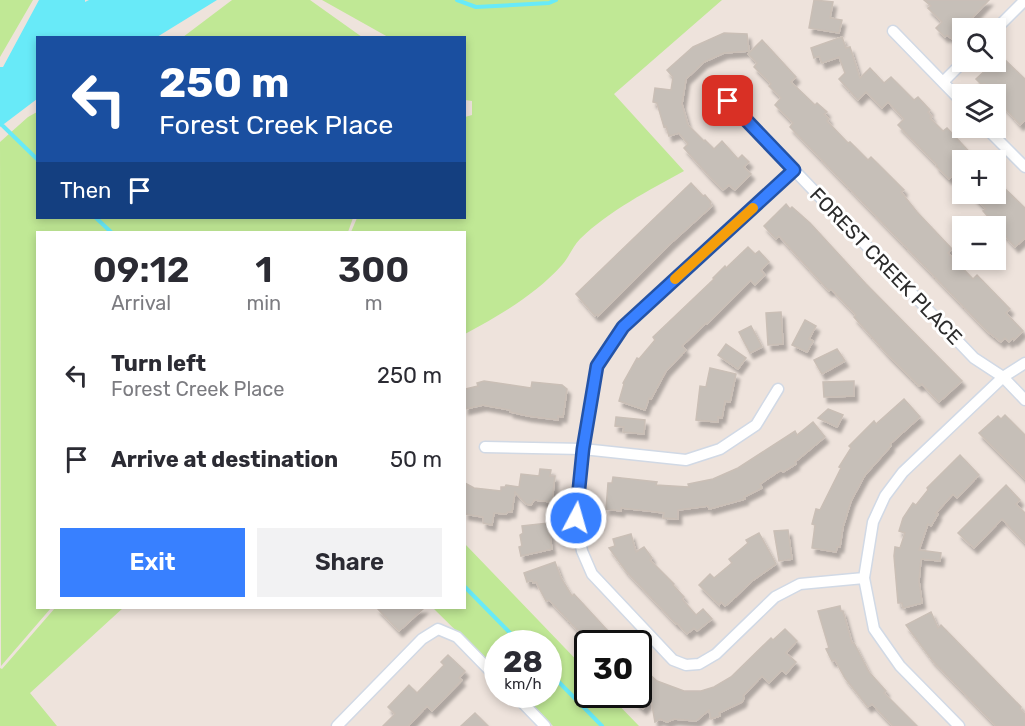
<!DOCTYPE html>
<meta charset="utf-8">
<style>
:root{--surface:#fff;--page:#f2f2f3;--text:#2b2b33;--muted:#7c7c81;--accent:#3880ff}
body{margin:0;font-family:Rubik,sans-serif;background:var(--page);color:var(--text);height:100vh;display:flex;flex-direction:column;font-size:22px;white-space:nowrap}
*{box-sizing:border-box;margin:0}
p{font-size:20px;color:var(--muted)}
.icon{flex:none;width:33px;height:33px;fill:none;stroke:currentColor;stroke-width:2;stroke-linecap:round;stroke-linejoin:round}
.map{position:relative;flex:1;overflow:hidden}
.drawer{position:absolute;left:36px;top:231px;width:430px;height:378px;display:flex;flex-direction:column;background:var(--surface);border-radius:0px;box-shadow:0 3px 9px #0003}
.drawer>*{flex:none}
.banner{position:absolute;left:36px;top:36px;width:430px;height:183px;border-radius:0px;box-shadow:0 3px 9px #0003;background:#1a4fa0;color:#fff;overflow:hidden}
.tools{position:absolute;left:952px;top:18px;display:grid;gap:12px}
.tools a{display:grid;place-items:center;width:54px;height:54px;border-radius:0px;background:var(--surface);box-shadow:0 3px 9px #0003;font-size:30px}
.speed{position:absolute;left:484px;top:630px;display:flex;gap:12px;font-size:30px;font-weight:700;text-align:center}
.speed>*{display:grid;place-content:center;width:78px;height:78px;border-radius:50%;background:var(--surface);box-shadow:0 3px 9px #0003;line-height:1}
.speed small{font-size:15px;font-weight:400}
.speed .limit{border:3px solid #111;border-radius:9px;background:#fff;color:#111}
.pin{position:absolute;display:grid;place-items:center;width:51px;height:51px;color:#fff;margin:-26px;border-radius:12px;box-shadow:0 3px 9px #0006}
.me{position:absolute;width:66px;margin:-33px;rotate:6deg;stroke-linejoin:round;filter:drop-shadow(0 0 4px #0008)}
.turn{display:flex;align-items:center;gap:21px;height:126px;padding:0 24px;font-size:27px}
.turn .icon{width:78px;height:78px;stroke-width:2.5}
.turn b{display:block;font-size:42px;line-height:51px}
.then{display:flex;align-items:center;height:57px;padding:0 24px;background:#0003;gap:12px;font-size:22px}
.eta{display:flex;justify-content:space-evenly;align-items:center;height:102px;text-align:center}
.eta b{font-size:36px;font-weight:600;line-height:42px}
.cta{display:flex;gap:12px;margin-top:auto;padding:12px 24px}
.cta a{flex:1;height:69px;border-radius:0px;background:var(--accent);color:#fff;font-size:24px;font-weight:600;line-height:69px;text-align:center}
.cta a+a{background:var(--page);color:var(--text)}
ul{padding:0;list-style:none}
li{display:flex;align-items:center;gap:18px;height:84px;padding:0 24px}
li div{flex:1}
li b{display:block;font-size:22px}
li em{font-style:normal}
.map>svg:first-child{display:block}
.green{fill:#c0e895}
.water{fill:#68eaf8}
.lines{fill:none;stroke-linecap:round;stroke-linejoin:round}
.stream{stroke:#68eaf8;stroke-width:4}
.building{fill:#c6bfb8;stroke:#cabfb6;stroke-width:1.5;filter:url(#shadow)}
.minor-casing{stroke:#d1d9e5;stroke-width:13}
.minor{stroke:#fff;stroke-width:10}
.route-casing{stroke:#2453a6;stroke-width:15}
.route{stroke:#3880ff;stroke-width:10}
.slow{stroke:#f59e0b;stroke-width:10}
.labels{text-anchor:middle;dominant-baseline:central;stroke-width:6;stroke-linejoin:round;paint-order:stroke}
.street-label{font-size:20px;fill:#2b2b2b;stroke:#fff}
</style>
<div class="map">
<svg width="1025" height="726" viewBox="0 0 1025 726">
<defs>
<filter id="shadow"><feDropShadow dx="3.5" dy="5.5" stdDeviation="1.5" flood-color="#0004"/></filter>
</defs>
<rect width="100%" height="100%" fill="#eee3dc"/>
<path class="green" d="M0 0H33L0 57Z
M232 0H310L362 37H183Z
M322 0H722L614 94 684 171C648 191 610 210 580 239 573 246 569 257 562 265 535 295 500 315 465 334V232H351L357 218H465V117L472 115V101L465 100V38L388 37Z
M37 112 38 218H353L348 232H38V608H51L1 666 0 142 28 117Z
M465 544 588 672V694L609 695 639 726H553L521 695 549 694V644H498V672L433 608H465Z
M55 608H123L30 693 57 726H0V668L2 669Z"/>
<path class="water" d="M39 0H85V2L89 0H217L157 37 38 38 37 99 0 127V67H3Z"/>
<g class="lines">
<path class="stream" d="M457 0 476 7 549 3 556 0
M3 126 38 160
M96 218 111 232
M465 587 521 644
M549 672 602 726"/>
</g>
<path class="building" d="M814 0 833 2 830 18 842 20 839 33 809 28Z
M924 0H989L952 39 947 35 945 37 936 28 942 22 928 8 931 6Z
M724 33 747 34 749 51 724 53 704 62 686 79 682 104 688 125 704 141 705 140 714 149 722 141 738 159 742 155 749 162 744 167 751 174 735 190 729 185 723 190 710 177 684 148 688 144 679 133 669 136 666 126 664 127 657 103 653 102 655 88 671 90 673 77 667 70 693 47Z
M842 37 846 48 850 47 860 78 870 68 884 83 891 77 914 100 918 97 930 110 928 112 932 117 930 118 943 131 947 128 977 160H963V166L949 179 936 166 937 165 898 125 904 119 888 102 882 108 866 92 858 100 839 79 845 73 839 57 822 63 819 56 814 58 811 48Z
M762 40 796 77 791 82 815 105 817 103 827 112 824 114 829 119 827 121 848 143 850 142 868 160 871 157 904 190 901 192 917 212 952 249 948 253 973 279 977 275 1010 309 1006 313 1023 331 1014 340 1013 338 1009 342 1005 338 1001 342 987 331 790 127 793 123 775 105 781 98 769 86 771 84 754 67 757 63 748 54Z
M1001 56 1025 79V120L1020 125 998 100 999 99 996 94 984 83 982 85 976 79Z
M996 180 1025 208V238L1015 247 983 211 986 209 971 194H996Z
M691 183 703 196 705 195 711 202 710 204 712 206 671 243 598 316 597 314 595 316 576 294Z
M786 204 790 209 792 207 810 223 866 284 962 381 939 402 922 384 919 386 888 355 854 317 856 315 831 289 829 291 779 236 776 239 764 226Z
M748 247 755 254 759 251 769 262 761 270 765 275 755 285 751 280 707 324 706 323 682 346 686 350 666 371 651 399 649 398 645 410 619 401 624 384 623 383 637 358 639 359 655 340 653 337 714 279 713 278 725 266 726 268Z
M781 312 783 344 768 345 766 313Z
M805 320 816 326 809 339 813 341 807 352 792 345Z
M751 326 762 347 750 353 739 332Z
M726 344 746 358 738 369 718 355Z
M837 349 845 361 822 374 814 360Z
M710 368 736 374 730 402 725 401 722 418 718 417V422L696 420 700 386 706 387Z
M484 381 531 388 532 382 562 385 567 389 563 417 558 416V420L528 416 510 412V410L483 405 465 409V389L478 386 477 383Z
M854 381V396L824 397 823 382Z
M904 399 920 417 890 444 891 446 865 475 851 501 843 527 840 547H837L836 552 812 548 815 525 812 524 816 509 820 510 841 468 839 467 851 448 849 446 874 421 876 424Z
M828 409 843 415 837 427 818 418Z
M1005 415 1025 435V479L979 433 998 416 1001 419Z
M616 417 645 420 644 434 623 432 624 427 615 426Z
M813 422 825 437 795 462 796 464 783 472 781 470 760 484 762 488 744 497 745 499 709 509 708 506 678 510V519L663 518 664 513 649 511 621 508V511L606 509 608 483H612L613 477 657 482 656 485 689 487 688 484 713 479 738 468 795 431 797 435Z
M960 455 979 475 957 498 953 494 936 513 938 514 931 526 928 524 919 550 941 553 940 561 921 559 919 581 922 603 903 608 902 603H898L894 556 895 547 900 548 905 533 899 531 903 518 913 503 916 505 928 490 927 488Z
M540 469 551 470 550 476H555L552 502 534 500 531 505 526 504 515 492 512 512H508L506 514 494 513 492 525 483 523V517L465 514V483L474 488 501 491V487H505L506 485 519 487 521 474 539 476Z
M1006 485 1020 500 1016 504 1025 513V543L1002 519 974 548 958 533Z
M548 523 552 549 521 556 519 547 522 546 520 535 523 533 522 526Z
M788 530 792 559 779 561 774 531Z
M759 533 776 564 752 581 729 603 725 606 721 602 719 605 699 585 710 574 714 578 732 563 729 559 748 543 746 540Z
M631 534 636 552 644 547 652 558 650 560 674 584 673 585 684 597 682 599 696 615 703 609 712 619 697 631 694 628 687 634 677 623 676 624 626 571 609 548 615 546 613 539Z
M555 562 561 578 572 596 574 594 620 644H578L585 638 549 600 546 601 536 582 533 583 532 580 527 582 524 573Z
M840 606 841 611H843L852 643H854L869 672 886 691 884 693 917 726H893L872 704 868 707 845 678 835 660 832 661 826 649 829 648 818 611Z
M377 608H424L399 631Z
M931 612 938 628 941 625 1021 707 1020 709 1025 714V726H996L932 660 906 625Z
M785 629 797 641 786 653 796 662 786 674 782 670 769 683 762 676 743 696 744 698 742 702 719 713 720 716 711 719 709 710 696 721 674 719 667 722 660 719 655 722 651 700 643 709 636 702 638 700 635 698 639 694V665L657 681 684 691H701L714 687 731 677 771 638 773 640Z
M448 655 465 671 459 678 462 680 432 711 427 706 408 726H383L395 714 388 707 409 685 417 693 444 665 441 662Z
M475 713 488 726H461Z"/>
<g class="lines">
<defs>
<path id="minor" d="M996 29 1025 0
M893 31 963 103
M943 82 963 62
M728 101 974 358 1003 377 1025 400
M986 128 1025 167
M794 170 623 327 597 366 583 449 576 518 582 551 592 574 673 660 686 665 699 664 716 654 775 597 800 584 864 578
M485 447 583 449 686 460 720 449 756 425 778 389
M514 694 545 726
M337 726 422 639 438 629 457 637 498 679
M959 726 900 666 874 629 864 578 873 522 885 496 903 472 1003 377 1025 363"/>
</defs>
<use href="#minor" class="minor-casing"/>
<use href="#minor" class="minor"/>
</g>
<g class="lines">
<defs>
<path id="route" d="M576 518 583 449 597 366 623 327 794 170 728 101"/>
</defs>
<use href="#route" class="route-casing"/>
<use href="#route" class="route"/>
<path class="slow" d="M675 279 753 208"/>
</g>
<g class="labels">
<g class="street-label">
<text transform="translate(886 266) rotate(46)">FOREST CREEK PLACE</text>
</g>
</g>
</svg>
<div class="tools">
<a><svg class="icon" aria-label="search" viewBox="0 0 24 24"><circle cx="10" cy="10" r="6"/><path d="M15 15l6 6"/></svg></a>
<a><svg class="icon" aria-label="layers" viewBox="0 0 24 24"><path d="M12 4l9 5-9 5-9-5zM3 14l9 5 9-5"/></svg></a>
<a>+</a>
<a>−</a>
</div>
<div class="speed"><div>28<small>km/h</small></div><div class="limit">30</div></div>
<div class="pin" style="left:728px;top:101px;background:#d93025"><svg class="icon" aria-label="arrive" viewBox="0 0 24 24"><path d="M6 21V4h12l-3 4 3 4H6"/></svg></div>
<svg class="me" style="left:576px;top:518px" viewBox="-20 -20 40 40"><circle r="17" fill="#3880ff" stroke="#fff" stroke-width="3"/><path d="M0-11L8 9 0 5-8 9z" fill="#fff"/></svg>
<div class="banner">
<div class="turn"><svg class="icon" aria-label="left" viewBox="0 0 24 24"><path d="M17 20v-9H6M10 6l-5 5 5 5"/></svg><div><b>250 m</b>Forest Creek Place</div></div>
<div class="then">Then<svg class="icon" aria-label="arrive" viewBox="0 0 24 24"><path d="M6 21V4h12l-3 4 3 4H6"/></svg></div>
</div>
<section class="drawer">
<div class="eta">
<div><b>09:12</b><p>Arrival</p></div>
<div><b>1</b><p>min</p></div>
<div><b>300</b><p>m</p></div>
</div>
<ul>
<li><svg class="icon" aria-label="left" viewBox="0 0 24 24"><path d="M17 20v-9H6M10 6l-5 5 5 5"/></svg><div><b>Turn left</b><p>Forest Creek Place</p></div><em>250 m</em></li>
<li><svg class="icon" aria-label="arrive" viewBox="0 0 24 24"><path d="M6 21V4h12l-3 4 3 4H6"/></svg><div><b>Arrive at destination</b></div><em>50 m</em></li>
</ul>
<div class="cta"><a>Exit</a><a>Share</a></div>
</section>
</div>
